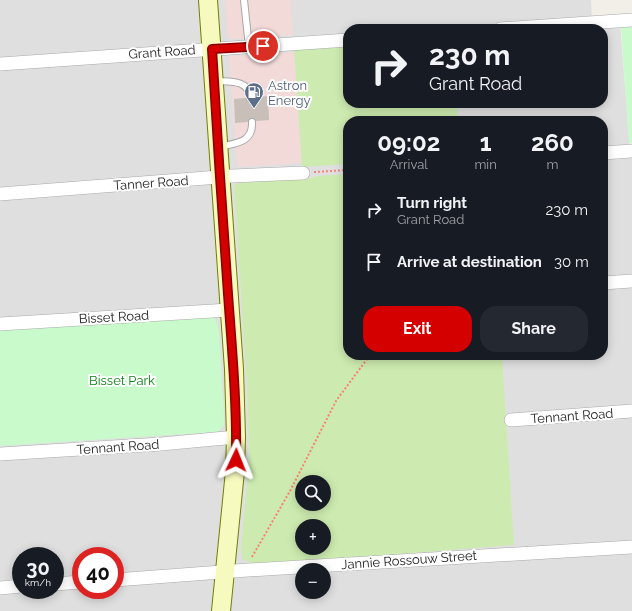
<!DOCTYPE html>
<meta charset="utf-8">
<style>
:root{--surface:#171b24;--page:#242831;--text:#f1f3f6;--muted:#9ea1a6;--accent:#d40000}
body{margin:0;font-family:Raleway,sans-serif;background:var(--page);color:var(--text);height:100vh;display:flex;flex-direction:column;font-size:15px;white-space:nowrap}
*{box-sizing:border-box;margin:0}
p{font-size:13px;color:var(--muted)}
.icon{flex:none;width:22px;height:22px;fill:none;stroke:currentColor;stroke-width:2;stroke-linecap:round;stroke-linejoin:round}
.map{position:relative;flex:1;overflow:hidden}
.panel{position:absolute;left:343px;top:116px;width:265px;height:244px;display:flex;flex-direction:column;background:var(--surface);border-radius:16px;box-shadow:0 2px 10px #0003}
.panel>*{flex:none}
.hud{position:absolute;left:343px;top:24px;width:265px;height:84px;border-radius:16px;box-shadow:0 2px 10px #0003;background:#171b24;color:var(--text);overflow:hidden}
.tools{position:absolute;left:295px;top:475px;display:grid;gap:8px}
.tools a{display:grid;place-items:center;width:36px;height:36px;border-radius:50%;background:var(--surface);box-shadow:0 2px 10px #0003;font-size:20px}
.speed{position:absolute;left:12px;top:547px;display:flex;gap:8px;font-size:20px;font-weight:700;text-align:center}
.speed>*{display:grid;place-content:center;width:52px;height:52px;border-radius:50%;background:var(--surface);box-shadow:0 2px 10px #0003;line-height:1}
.speed small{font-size:10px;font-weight:400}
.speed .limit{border:6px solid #d22;background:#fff;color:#111}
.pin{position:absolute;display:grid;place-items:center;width:34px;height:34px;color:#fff;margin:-17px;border:2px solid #fff;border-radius:50%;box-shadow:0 1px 4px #0007}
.me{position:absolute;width:44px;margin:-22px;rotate:2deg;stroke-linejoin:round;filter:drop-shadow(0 0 3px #0008)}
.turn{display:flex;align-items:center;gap:14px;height:84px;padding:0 20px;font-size:18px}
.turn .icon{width:52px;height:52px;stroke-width:2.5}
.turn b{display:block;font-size:28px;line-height:34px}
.eta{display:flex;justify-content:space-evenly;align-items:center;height:68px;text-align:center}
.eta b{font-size:24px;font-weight:700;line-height:28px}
.button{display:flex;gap:8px;margin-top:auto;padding:8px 20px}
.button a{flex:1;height:46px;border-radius:16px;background:var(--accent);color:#fff;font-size:16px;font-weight:700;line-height:46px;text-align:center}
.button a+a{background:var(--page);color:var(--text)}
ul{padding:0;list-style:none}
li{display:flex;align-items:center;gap:12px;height:52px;padding:0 20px}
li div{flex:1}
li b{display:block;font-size:15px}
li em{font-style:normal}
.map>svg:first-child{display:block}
.residential{fill:#e0dfdf;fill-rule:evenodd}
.commercial{fill:#f2dad9}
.grass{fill:#cdebb0;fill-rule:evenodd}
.park{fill:#c8facc}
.building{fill:#c7bfb8}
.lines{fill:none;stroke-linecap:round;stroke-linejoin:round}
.lane-casing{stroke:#a9a9a9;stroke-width:8}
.street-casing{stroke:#a9a9a9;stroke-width:14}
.secondary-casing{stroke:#707d05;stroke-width:20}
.path{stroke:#fa8072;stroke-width:2;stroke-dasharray:2 2;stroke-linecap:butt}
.lane{stroke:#fff;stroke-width:6}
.street{stroke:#fff;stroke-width:13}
.secondary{stroke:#f7fabf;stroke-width:18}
.route-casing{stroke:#8a0000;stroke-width:10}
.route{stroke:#d40000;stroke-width:7}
.labels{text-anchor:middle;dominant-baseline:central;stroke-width:4;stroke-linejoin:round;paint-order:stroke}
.street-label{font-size:13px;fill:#222;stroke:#fff}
.service-label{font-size:13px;fill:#4e5e75;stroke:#fff;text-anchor:start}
.park-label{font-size:13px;fill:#0c8416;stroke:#fff}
</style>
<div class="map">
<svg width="632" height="611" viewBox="0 0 632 611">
<rect width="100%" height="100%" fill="#f2efe9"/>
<path class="residential" d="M0 0H591L592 24 620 22 630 152H632V611H0ZM348 29H603V103H348ZM348 121H603V355H348ZM302 482H324V504H302ZM302 526H324V548H302ZM21 556H55V590H21ZM81 556H115V590H81ZM302 570H324V592H302Z"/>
<path class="commercial" d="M225 0H291L293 35 231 39 227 34Z
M294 52 302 163 237 167 229 56Z"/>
<path class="grass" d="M348 45V103H457L458 121H348V164L302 167 294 49Z
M348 174V355H502L514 545 325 560 254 564 242 559 241 547 249 462 248 401 234 185 240 183 307 179 317 176ZM302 482H324V504H302ZM302 526H324V548H302Z"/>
<path class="park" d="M632 25V143H629L621 26Z
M209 316 215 318 219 330 224 415V425L218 432 0 446V330Z"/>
<path class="building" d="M268 96 269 120 235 123 234 99Z"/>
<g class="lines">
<defs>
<path id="lane" d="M244 0 249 47
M215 81C230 82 249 79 250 98
M219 147C236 143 253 143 252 122"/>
<path id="street" d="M500 29 632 20
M0 64 348 40
M603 153 632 151
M0 194 232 176 303 173
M603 283 632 281
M0 324 229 310
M511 420 632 411
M0 454 161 444 236 437
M115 580 248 570 632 547
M55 584 81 582
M0 588 21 586"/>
<path id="secondary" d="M208 0 234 369 236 437 235 471 221 611"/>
</defs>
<use href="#lane" class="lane-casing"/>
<use href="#street" class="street-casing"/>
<use href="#secondary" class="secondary-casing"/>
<path class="path" d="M314 172 348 170
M252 557 290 491 336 401 370 355"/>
<use href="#lane" class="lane"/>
<use href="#street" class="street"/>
<use href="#secondary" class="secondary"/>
</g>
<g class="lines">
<defs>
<path id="route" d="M236 460C237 404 232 349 228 294 222 212 217 131 212 49L263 46"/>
</defs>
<use href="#route" class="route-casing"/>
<use href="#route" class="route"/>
</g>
<defs>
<symbol id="fuel-pin" viewBox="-11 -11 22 30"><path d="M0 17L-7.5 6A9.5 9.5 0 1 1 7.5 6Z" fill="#5c6f8a" stroke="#fff"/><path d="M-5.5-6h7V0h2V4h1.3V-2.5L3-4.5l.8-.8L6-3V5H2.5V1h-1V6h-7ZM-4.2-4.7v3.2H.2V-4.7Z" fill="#fff"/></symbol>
</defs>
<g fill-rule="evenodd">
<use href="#fuel-pin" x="243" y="81" width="22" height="30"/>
</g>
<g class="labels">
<g class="street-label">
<text transform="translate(162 52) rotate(-4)">Grant Road</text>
<text transform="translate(151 183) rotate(-4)">Tanner Road</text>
<text transform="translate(114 317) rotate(-3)">Bisset Road</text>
<text transform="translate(572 416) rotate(-4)">Tennant Road</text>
<text transform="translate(118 447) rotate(-4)">Tennant Road</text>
<text transform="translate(409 560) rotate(-4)">Jannie Rossouw Street</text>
</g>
<g class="service-label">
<text x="268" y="85">Astron<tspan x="268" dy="15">Energy</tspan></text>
</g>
<g class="park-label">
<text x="122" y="380">Bisset Park</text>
</g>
</g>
</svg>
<div class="tools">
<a><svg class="icon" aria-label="search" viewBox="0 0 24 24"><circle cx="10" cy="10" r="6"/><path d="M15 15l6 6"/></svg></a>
<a>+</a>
<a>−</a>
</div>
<div class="speed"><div>30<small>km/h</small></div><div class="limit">40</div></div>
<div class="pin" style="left:263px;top:46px;background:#d93025"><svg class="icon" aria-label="arrive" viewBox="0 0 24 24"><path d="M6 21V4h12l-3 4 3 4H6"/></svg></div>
<svg class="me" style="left:236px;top:460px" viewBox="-20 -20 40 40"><path d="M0-17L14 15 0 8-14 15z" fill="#d40000" stroke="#fff" stroke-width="4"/></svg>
<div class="hud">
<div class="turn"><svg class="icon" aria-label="right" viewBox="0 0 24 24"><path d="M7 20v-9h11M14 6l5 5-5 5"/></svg><div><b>230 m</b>Grant Road</div></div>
</div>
<section class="panel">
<div class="eta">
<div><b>09:02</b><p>Arrival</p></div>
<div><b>1</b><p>min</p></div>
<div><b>260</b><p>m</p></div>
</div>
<ul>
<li><svg class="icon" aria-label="right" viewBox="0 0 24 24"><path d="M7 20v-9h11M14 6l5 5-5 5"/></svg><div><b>Turn right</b><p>Grant Road</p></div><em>230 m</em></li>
<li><svg class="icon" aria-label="arrive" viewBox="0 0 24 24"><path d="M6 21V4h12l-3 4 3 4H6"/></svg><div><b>Arrive at destination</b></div><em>30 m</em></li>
</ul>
<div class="button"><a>Exit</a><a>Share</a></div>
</section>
</div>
